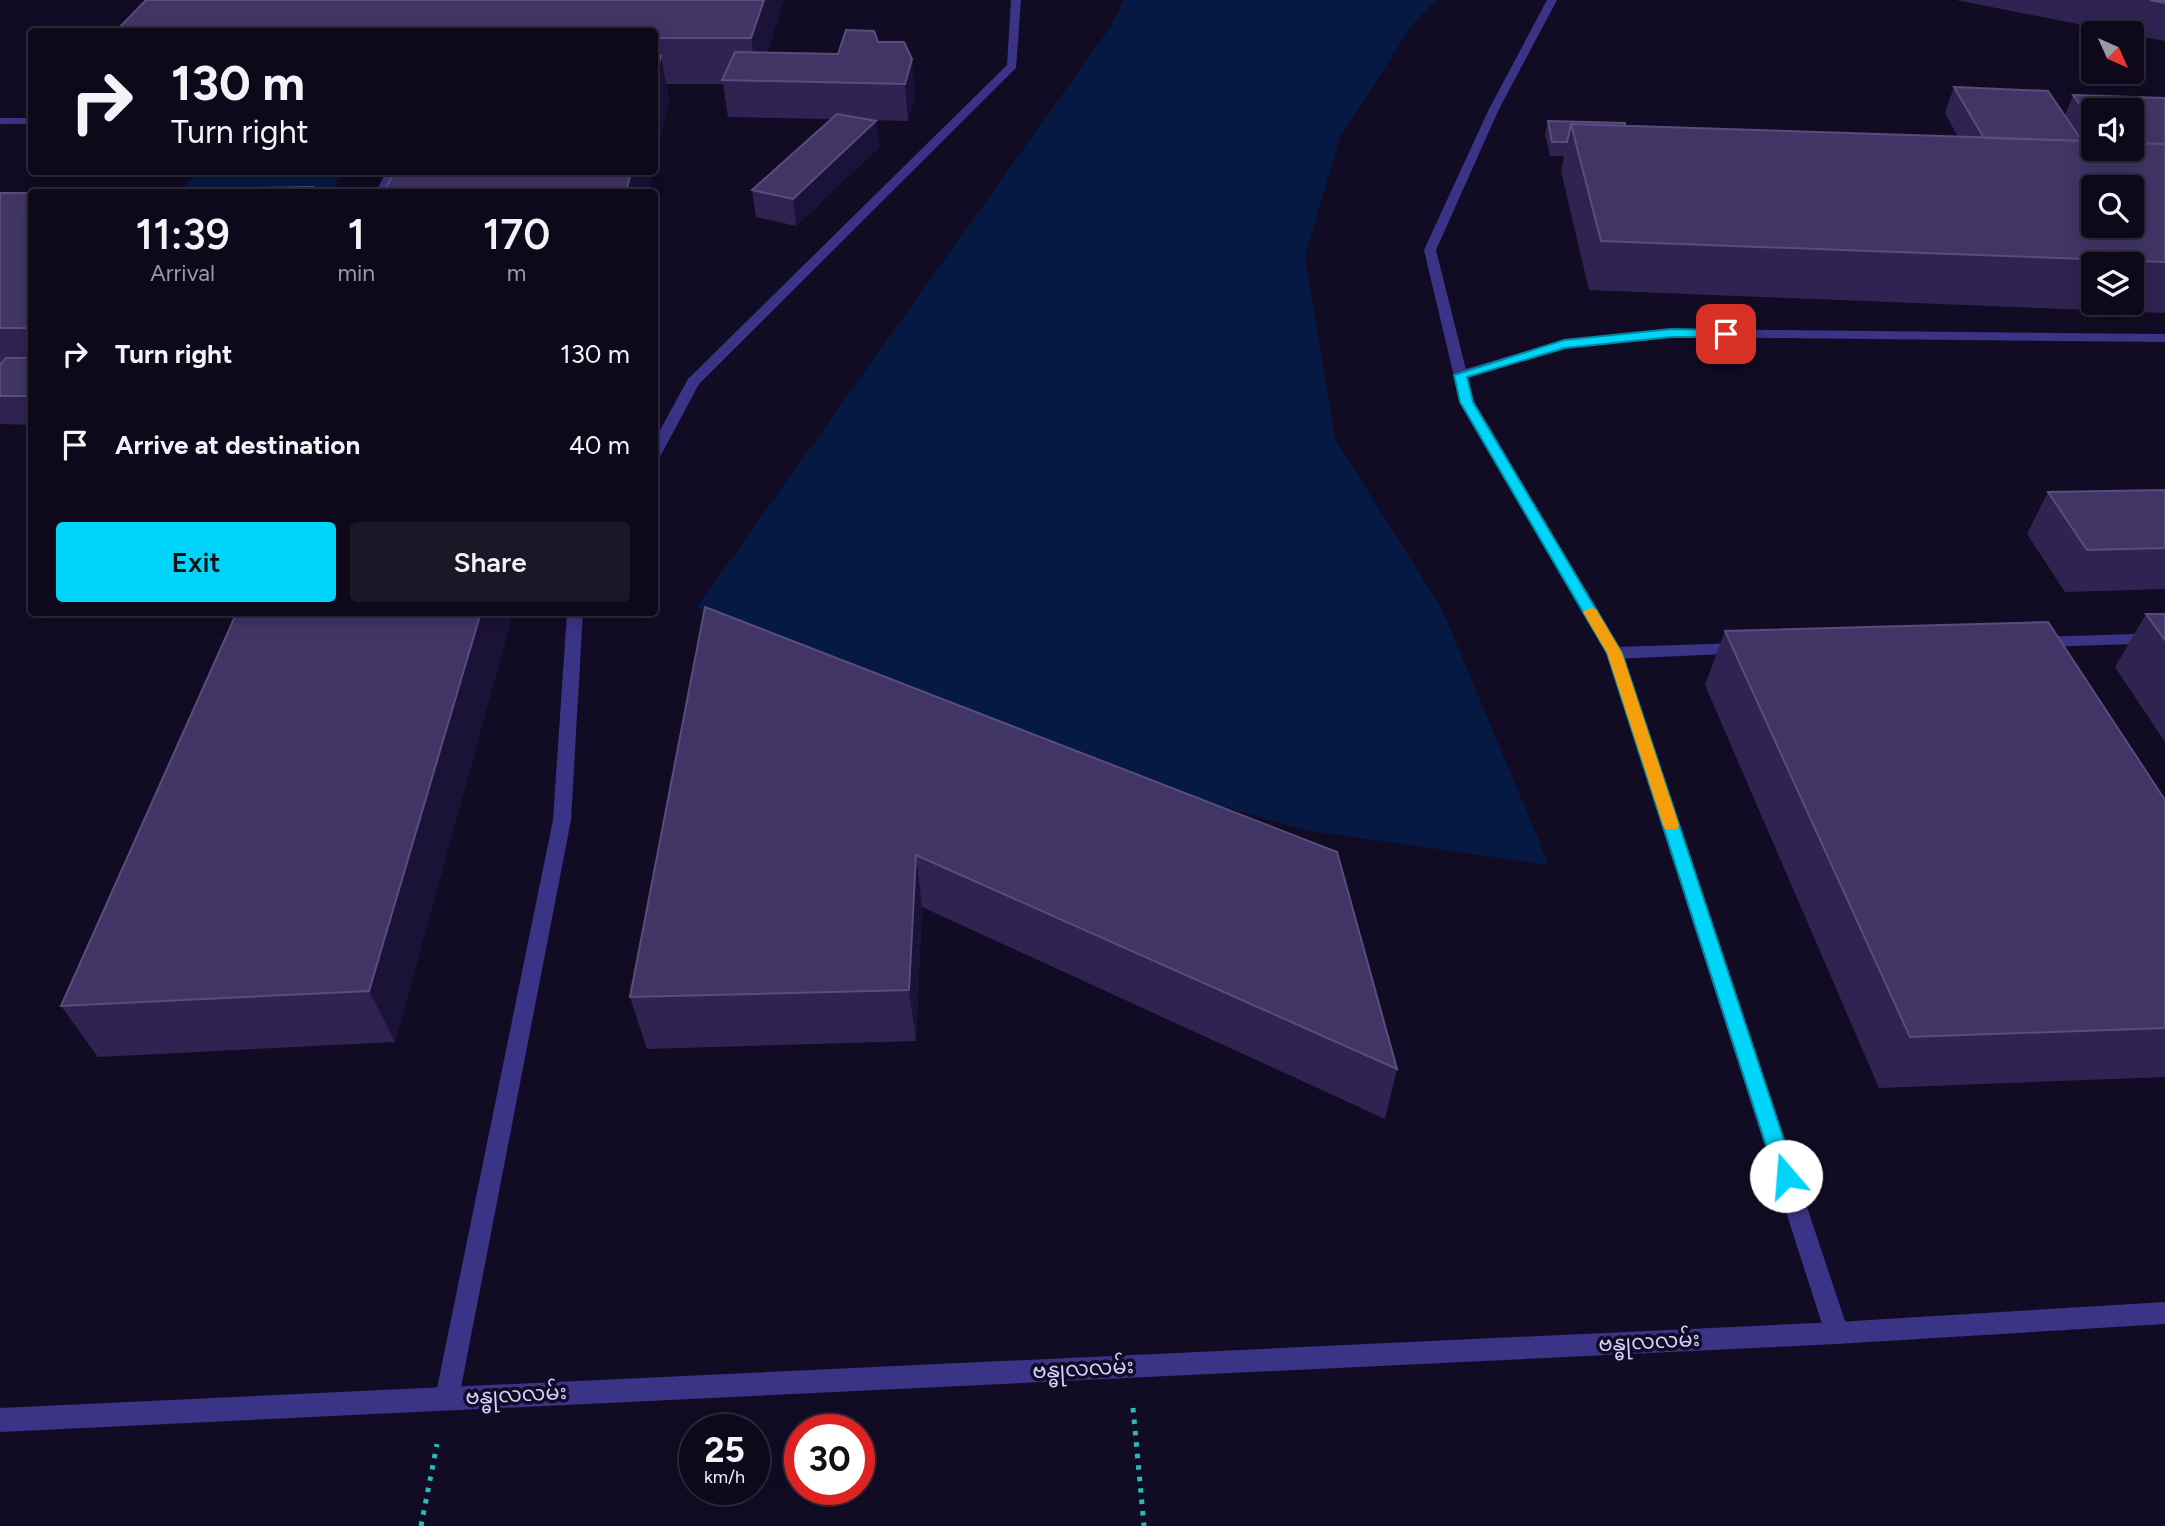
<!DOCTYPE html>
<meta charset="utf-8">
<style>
:root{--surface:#0d091a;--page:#1b1727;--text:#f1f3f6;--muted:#9a9aa2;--line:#2d2a39;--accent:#00d5f9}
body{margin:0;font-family:Figtree,"Noto Sans Myanmar",sans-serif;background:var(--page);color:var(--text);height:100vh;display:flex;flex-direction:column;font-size:26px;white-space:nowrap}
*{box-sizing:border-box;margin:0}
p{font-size:23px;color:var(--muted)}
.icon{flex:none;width:38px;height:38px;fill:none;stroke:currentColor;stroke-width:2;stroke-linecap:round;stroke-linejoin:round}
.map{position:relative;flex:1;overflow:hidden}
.sheet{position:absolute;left:28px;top:189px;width:630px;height:427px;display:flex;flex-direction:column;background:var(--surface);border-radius:7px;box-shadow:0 4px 18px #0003,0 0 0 2px var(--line)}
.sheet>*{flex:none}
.banner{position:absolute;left:28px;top:28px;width:630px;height:147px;border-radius:7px;box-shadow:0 4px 18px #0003,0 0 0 2px var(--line);background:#0d091a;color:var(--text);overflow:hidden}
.needle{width:46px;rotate:135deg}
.controls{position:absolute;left:2081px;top:21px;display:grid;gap:14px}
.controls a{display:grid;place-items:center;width:63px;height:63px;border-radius:7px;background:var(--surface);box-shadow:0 4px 18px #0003,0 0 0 2px var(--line);font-size:35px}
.speed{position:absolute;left:679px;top:1414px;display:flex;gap:14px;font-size:35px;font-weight:700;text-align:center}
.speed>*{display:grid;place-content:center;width:91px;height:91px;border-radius:50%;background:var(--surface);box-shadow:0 4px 18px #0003,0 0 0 2px var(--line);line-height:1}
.speed small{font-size:18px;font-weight:400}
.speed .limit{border:10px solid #d22;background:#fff;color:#111}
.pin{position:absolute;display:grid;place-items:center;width:60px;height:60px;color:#fff;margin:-30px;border-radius:14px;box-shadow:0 4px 10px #0006}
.me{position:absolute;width:77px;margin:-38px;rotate:342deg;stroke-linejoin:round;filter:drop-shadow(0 0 5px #0008)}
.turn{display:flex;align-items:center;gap:24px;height:147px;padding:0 28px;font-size:32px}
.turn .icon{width:91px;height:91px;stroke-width:2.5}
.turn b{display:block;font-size:49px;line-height:60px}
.eta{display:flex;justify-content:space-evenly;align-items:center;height:119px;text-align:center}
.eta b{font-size:42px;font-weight:600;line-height:49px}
.button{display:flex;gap:14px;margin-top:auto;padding:14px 28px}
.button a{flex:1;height:80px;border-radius:7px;background:var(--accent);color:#111;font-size:28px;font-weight:600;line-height:80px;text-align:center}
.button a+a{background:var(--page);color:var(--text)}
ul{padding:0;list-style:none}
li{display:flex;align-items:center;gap:21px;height:91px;padding:0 28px}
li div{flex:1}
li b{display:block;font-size:26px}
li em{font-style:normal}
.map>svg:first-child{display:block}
.water{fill:#061942}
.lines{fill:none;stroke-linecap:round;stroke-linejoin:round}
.path{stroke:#25bcb9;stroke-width:5;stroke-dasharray:4.5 7;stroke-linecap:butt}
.service{fill:#3a3386;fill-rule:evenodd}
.minor{fill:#3a3386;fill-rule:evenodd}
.tertiary{fill:#3a3386;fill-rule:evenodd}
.wall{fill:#2f2352;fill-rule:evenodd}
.shaded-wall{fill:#1b1237}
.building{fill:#403565;stroke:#584d7d;stroke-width:2;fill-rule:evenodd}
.route{fill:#00d5f9;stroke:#008aa2;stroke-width:2}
.slow{fill:#f59e0b}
.labels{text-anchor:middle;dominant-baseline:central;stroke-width:7;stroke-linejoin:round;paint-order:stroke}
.near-street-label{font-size:21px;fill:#d5ceff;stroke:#110c23}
</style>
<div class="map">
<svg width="2165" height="1526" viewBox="0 0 2165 1526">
<rect width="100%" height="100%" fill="#110c23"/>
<path class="water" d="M1124 0H1436L1412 25 1340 138 1305 255 1335 439 1442 609 1549 865 1303 830 1026 747 697 607 1111 26Z
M196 172H341L332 192H181Z"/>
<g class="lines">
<path class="path" d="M1133 1408 1144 1526
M421 1526 437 1444"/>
<path class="service" d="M0 118H32V124H0Z
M386 172H397L388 192H376Z
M1671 329 2165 334V342L1671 337 1565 348 1460 379 1453 375 1455 372 1564 340Z
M2165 633V643L2039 647 2031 642 2039 637Z
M1742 643 1748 645 1750 649 1748 653 1614 659 1606 653 1614 647Z"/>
<path class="minor" d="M1011 0H1021L1016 68 699 384 661 455 654 459V441L688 379 1007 65Z
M1547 0H1557L1499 109 1436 250 1474 402 1622 653 1849 1333 1845 1341 1837 1344 1829 1341 1825 1333 1606 653 1460 402 1424 250 1489 109Z
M567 612H583L571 820 459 1398 455 1406 447 1410 439 1406 435 1398 553 820Z"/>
<path class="tertiary" d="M2165 1302V1324L1837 1344 0 1432V1408L1837 1322Z"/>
</g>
<path class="wall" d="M784 0 767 53 838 54 878 42 915 96 908 121 871 120 876 121 879 147 796 226 756 217 752 190 831 119 728 117 723 84H666L669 102 654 164V32Z
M1956 0H2165V41L2132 35V33H2123Z
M1954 87 2065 115 2073 95 2165 98V313L1589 290 1561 171 1564 156H1550L1545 134 1548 121 1625 126 1958 137 1945 113ZM2093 110 2132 149H2093ZM2093 264H2132V303H2093Z
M0 193H32V425L0 424Z
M2165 490V589L2065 592 2027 534 2048 492Z
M705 607 1397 1069 1385 1119 922 907 916 1041 647 1049 630 997Z
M237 612H513L395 1042 98 1057 61 1006Z
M2146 614H2165V742L2115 667Z
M1725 631 2165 800V1077L1879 1088 1705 685Z"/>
<path class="shaded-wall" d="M764 0H784L758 81H757L751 38Z
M661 56 669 102 654 164V82Z
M912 59 915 96 908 121 905 84Z
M876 121 879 147 796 226 793 199Z
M631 172H653L648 192H626Z
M481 612H513L395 1042 369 991Z
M916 855 922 907 916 1041 909 990Z"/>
<path class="building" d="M146 0H764L751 38H654V32H115Z
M2150 0H2165V3Z
M846 30 874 31 878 42H904L912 59 905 84 722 80 735 52 838 54Z
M654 56H661L654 82Z
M1954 87 2048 91 2082 141 1984 138Z
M2073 95 2165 98V144L2132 143V110H2093V123Z
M837 114 876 121 793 199 752 190Z
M1548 121 1625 123V126L1571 124 1567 142H1552Z
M1571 124 2093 141V149H2132V143L2165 144V262L1601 241ZM2093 187H2132V226H2093Z
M394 172H631L626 192H384Z
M313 187 311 192H32Z
M0 193H32V328H0Z
M6 358H32V396H0V365Z
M2165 490V548L2087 550 2048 492Z
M705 607 1337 852 1397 1069 916 855 909 990 630 997Z
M237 612H481L369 991 61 1006Z
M2146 614H2165V640Z
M2048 622 2165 800V1028L1910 1037 1725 631Z"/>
<path class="route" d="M1671 329 1726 330 1732 334 1726 337H1671L1565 348 1467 377 1473 402 1622 653 1796 1176 1793 1182 1786 1185 1779 1182 1776 1176 1607 653 1460 402 1454 375 1564 340Z"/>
<path class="slow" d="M1590 608 1596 609 1622 653 1679 825 1677 829H1665L1663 825 1607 653 1583 612Z"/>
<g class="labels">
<g class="near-street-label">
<text transform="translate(1649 1341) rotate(-3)">ဗန္ဓုလလမ်း</text>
<text transform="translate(1083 1368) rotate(-3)">ဗန္ဓုလလမ်း</text>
<text transform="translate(516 1394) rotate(-3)">ဗန္ဓုလလမ်း</text>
</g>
</g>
</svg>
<div class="controls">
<a><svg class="needle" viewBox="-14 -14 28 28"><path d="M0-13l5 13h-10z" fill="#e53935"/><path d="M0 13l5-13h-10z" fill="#9a9aa2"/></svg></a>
<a><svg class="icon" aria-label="sound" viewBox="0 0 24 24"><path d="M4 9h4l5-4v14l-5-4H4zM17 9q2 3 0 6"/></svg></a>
<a><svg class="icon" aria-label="search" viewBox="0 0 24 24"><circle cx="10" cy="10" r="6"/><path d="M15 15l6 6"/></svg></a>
<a><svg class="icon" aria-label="layers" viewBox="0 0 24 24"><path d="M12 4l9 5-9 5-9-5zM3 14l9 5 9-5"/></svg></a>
</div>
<div class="speed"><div>25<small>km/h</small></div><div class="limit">30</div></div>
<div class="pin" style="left:1726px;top:334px;background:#d93025"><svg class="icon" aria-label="arrive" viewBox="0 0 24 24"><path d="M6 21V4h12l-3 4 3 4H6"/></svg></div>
<svg class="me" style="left:1786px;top:1176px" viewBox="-20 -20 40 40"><circle r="19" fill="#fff"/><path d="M0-13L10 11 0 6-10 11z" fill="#00d5f9"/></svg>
<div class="banner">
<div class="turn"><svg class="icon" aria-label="right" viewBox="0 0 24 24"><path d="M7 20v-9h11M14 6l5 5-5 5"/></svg><div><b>130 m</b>Turn right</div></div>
</div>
<section class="sheet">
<div class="eta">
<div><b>11:39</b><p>Arrival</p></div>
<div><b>1</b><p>min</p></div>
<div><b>170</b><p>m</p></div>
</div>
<ul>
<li><svg class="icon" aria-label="right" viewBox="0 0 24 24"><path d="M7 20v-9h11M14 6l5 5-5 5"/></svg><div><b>Turn right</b></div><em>130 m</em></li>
<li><svg class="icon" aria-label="arrive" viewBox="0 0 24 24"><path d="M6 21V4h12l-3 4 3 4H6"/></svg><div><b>Arrive at destination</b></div><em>40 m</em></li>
</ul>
<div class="button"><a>Exit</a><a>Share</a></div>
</section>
</div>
